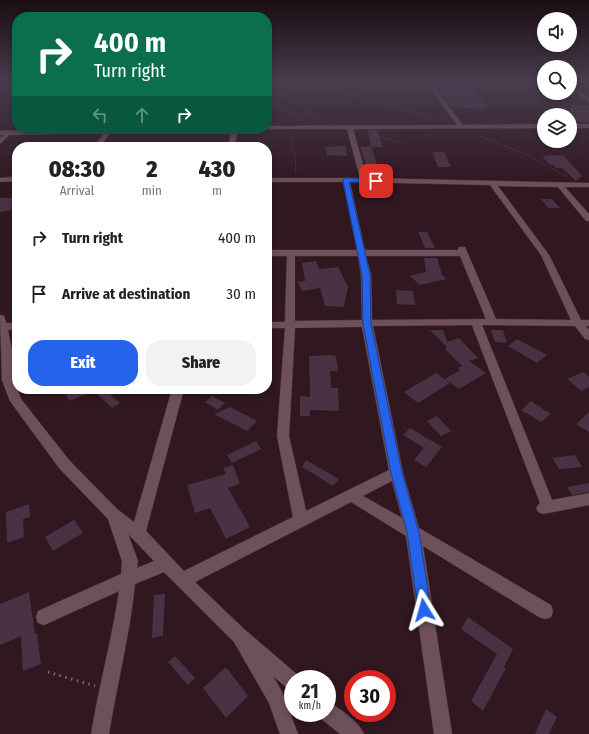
<!DOCTYPE html>
<style>
:root{--surface:#fff;--page:#f2f2f2;--text:#222;--muted:#767676;--accent:#2563eb}
body{margin:0;font-family:"Fira Sans Condensed",sans-serif;background:var(--page);color:var(--text);height:100vh;display:flex;flex-direction:column;font-size:15px;white-space:nowrap}
*{box-sizing:border-box;margin:0}
p{font-size:13px;color:var(--muted)}
.icon{flex:none;width:22px;height:22px;fill:none;stroke:currentColor;stroke-width:2;stroke-linecap:round;stroke-linejoin:round}
.map{position:relative;flex:1;overflow:hidden}
.drawer{position:absolute;left:12px;top:142px;width:260px;height:252px;display:flex;flex-direction:column;background:var(--surface);border-radius:16px;box-shadow:0 2px 6px #0003}
.drawer>*{flex:none}
.top-card{position:absolute;left:12px;top:12px;width:260px;height:122px;border-radius:16px;box-shadow:0 2px 6px #0003;background:#0b6e4f;color:#fff;overflow:hidden}
.tools{position:absolute;left:537px;top:12px;display:grid;gap:8px}
.tools a{display:grid;place-items:center;width:40px;height:40px;border-radius:50%;background:var(--surface);box-shadow:0 2px 6px #0003;font-size:20px}
.speed{position:absolute;left:284px;top:670px;display:flex;gap:8px;font-size:20px;font-weight:700;text-align:center}
.speed>*{display:grid;place-content:center;width:52px;height:52px;border-radius:50%;background:var(--surface);box-shadow:0 2px 6px #0003;line-height:1}
.speed small{font-size:10px;font-weight:400}
.speed .limit{border:6px solid #d22;background:#fff;color:#111}
.pin{position:absolute;display:grid;place-items:center;width:34px;height:34px;color:#fff;margin:-17px;border-radius:8px;box-shadow:0 2px 6px #0006}
.me{position:absolute;width:44px;margin:-22px;rotate:352deg;stroke-linejoin:round;filter:drop-shadow(0 0 3px #0008)}
.turn{display:flex;align-items:center;gap:14px;height:84px;padding:0 16px;font-size:18px}
.turn .icon{width:52px;height:52px;stroke-width:2.5}
.turn b{display:block;font-size:28px;line-height:34px}
.lanes{display:flex;align-items:center;height:38px;padding:0 16px;background:#0003;justify-content:center;gap:20px;direction:ltr}
.lanes .off{opacity:.35}
.eta{display:flex;justify-content:space-evenly;align-items:center;height:68px;text-align:center}
.eta b{font-size:24px;font-weight:800;line-height:28px}
.cta{display:flex;gap:8px;margin-top:auto;padding:8px 16px}
.cta a{flex:1;height:46px;border-radius:16px;background:var(--accent);color:#fff;font-size:16px;font-weight:800;line-height:46px;text-align:center}
.cta a+a{background:var(--page);color:var(--text)}
ul{padding:0;list-style:none}
li{display:flex;align-items:center;gap:12px;height:56px;padding:0 16px}
li div{flex:1}
li b{display:block;font-size:15px}
li em{font-style:normal}
.map>svg:first-child{display:block}
.building{fill:#483243}
.lines{fill:none;stroke-linecap:round;stroke-linejoin:round}
.street-casing{stroke:#4a363c;stroke-width:1}
.path-far1{stroke:#7e676e;stroke-width:1;stroke-dasharray:0.5 1.5;stroke-linecap:butt}
.path{stroke:#7e676e;stroke-width:3;stroke-dasharray:1.5 4.5;stroke-linecap:butt}
.street{fill:#6d5059;fill-rule:evenodd}
.route{fill:#2563eb;stroke:#184099}
</style>
<div class="map">
<svg width="589" height="734" viewBox="0 0 589 734">
<rect width="100%" height="100%" fill="#301720"/>
<path class="building" d="M440 82H451L454 84 469 83 479 94 488 107H485L487 109 452 107 437 88 444 87Z
M570 105H589V122H570Z
M368 130H377L383 147H371Z
M346 146 347 156 327 155 325 147Z
M371 146 379 170H368L360 147Z
M432 152H444L451 167H438Z
M563 155 582 176 576 181 562 168H556L553 164 550 165 542 156Z
M0 198H13L11 210 0 212Z
M541 199H552L560 208H548Z
M418 232H427L435 248H425Z
M424 258H437L442 275 447 279 420 285 410 276 426 272Z
M316 261 319 269 338 267 348 287 344 307 325 306 320 288 302 291 298 282 305 281 302 263Z
M396 290 413 291 415 305 397 304Z
M430 330H443L447 342 459 338 478 358 469 361 486 373 459 389 445 379 460 370 458 368 462 366 445 349 447 347Z
M491 330H503L507 343 495 342Z
M517 339 547 355 537 363 508 346Z
M329 355 336 356 338 371H330L331 388H338L339 411 310 410V416H300V396L310 397 309 356Z
M583 372 589 377V387L581 391 567 379Z
M436 373 450 383 418 403 404 392Z
M64 389H104L120 403 112 408 94 391 69 401Z
M212 396 225 403 218 410 205 402Z
M531 401 551 414 541 422 521 410Z
M230 407 257 421 247 431 214 414Z
M589 412V432L576 424Z
M437 416 451 431 441 436 427 421Z
M410 428 442 447 426 467 414 460 424 448 403 435Z
M256 441 261 449 232 463 227 455Z
M575 455 582 467 559 469 552 458Z
M306 460 339 479 333 486 302 467Z
M233 465 240 484 228 488 250 527 226 539 210 508 195 513 187 485 226 474 223 468Z
M589 483V492L572 495 567 487Z
M29 504 30 517 23 519 24 537 7 543 6 512Z
M74 520 83 533 53 551 45 537Z
M29 592 35 634 37 633 41 664 23 671 21 636 0 645V604Z
M165 594 163 636 152 638 154 595Z
M468 617 513 649 504 667 506 668 483 711 471 701 497 654 461 629Z
M175 656 195 678 188 685 168 662Z
M226 667 248 696 226 718 203 688Z
M546 709 557 717 549 734H535Z"/>
<g class="lines">
<defs>
<path id="street" d="M425 81H430L463 125 544 124V128L353 129 367 178 589 183V187H565L589 214V221H586L558 187 498 186 549 255 581 320H589V326H586L589 330V340L585 339 575 326 482 325 552 500 589 493V505L543 514 538 512 536 508 540 503 472 325 373 326 403 473 419 528 551 605 553 611 551 617 545 619 539 617 423 546 452 734H434L406 536 351 502 195 582 243 628 299 676 301 679H293V691L287 688 273 676 282 692 298 734H280L269 703 234 642 164 572 135 584C130 634 117 684 109 734H91C99 686 112 639 119 591L44 625 38 623 36 617 38 611 121 574 122 561 108 519 59 468 10 401 2 380 0 315 4 316 6 323H17V329L8 330 12 350 14 380 21 399 69 460 117 509 134 522 172 389H184L146 531 184 571 293 517 277 436 285 328H267V322H285L287 256H267V250H357L343 182H267V178H360L347 129H265H267V126L457 125ZM350 182 490 185 541 255 571 320 496 319 465 247H459L458 250H365ZM295 256H358L361 275 362 320 295 321ZM366 256H460L486 319 372 320 371 275ZM362 327 389 470 306 511 289 436 295 328ZM392 481 402 518 363 496ZM128 534 154 561 137 568 138 561Z
M570 84 589 98V103L570 88Z
M570 124H589V128H570Z
M107 129H214L211 131 110 133 100 147H94L104 133 9 135 0 144V138L3 135H0V131Z
M232 129H238L234 147H228Z
M17 177V181L0 182V178Z
M327 702C339 707 360 723 364 734H340L320 718 319 713H327Z"/>
</defs>
<use href="#street" class="street-casing"/>
<path class="path-far1" d="M314 81 329 84 338 90 434 119
M286 96 305 107 306 110 316 116
M267 105 292 113 326 119
M267 105 286 96 284 92 291 81
M293 114 297 117V121
M295 134 291 145 295 156 296 173
M374 135 405 144
M478 135 527 155 568 177"/>
<path class="path" d="M48 672 95 686"/>
<use href="#street" class="street"/>
</g>
<linearGradient id="sky" x2="0" y2="1"><stop stop-color="#1a0d12"/><stop offset="0.44" stop-color="#483c4e"/><stop offset="1" stop-color="#483c4e" stop-opacity="0"/></linearGradient>
<rect width="589" height="184" fill="url(#sky)"/>
<path class="route" d="M346 178 376 179 379 181 376 182H349L370 275 371 324 402 473 419 532 431 610 429 615 424 617 420 615 418 610 407 532 391 473 363 324 362 275 343 180Z"/>
</svg>
<div class="tools">
<a><svg class="icon" aria-label="sound" viewBox="0 0 24 24"><path d="M4 9h4l5-4v14l-5-4H4zM17 9q2 3 0 6"/></svg></a>
<a><svg class="icon" aria-label="search" viewBox="0 0 24 24"><circle cx="10" cy="10" r="6"/><path d="M15 15l6 6"/></svg></a>
<a><svg class="icon" aria-label="layers" viewBox="0 0 24 24"><path d="M12 4l9 5-9 5-9-5zM3 14l9 5 9-5"/></svg></a>
</div>
<div class="speed"><div>21<small>km/h</small></div><div class="limit">30</div></div>
<div class="pin" style="left:376px;top:181px;background:#d93025"><svg class="icon" aria-label="arrive" viewBox="0 0 24 24"><path d="M6 21V4h12l-3 4 3 4H6"/></svg></div>
<svg class="me" style="left:424px;top:610px" viewBox="-20 -20 40 40"><path d="M0-17L14 15 0 8-14 15z" fill="#2563eb" stroke="#fff" stroke-width="4"/></svg>
<div class="top-card">
<div class="turn"><svg class="icon" aria-label="right" viewBox="0 0 24 24"><path d="M7 20v-9h11M14 6l5 5-5 5"/></svg><div><b>400 m</b>Turn right</div></div>
<div class="lanes"><svg class="icon off" aria-label="left" viewBox="0 0 24 24"><path d="M17 20v-9H6M10 6l-5 5 5 5"/></svg><svg class="icon off" aria-label="ahead" viewBox="0 0 24 24"><path d="M12 20V5M6 11l6-6 6 6"/></svg><svg class="icon" aria-label="right" viewBox="0 0 24 24"><path d="M7 20v-9h11M14 6l5 5-5 5"/></svg></div>
</div>
<section class="drawer">
<div class="eta">
<div><b>08:30</b><p>Arrival</p></div>
<div><b>2</b><p>min</p></div>
<div><b>430</b><p>m</p></div>
</div>
<ul>
<li><svg class="icon" aria-label="right" viewBox="0 0 24 24"><path d="M7 20v-9h11M14 6l5 5-5 5"/></svg><div><b>Turn right</b></div><em>400 m</em></li>
<li><svg class="icon" aria-label="arrive" viewBox="0 0 24 24"><path d="M6 21V4h12l-3 4 3 4H6"/></svg><div><b>Arrive at destination</b></div><em>30 m</em></li>
</ul>
<div class="cta"><a>Exit</a><a>Share</a></div>
</section>
</div>
